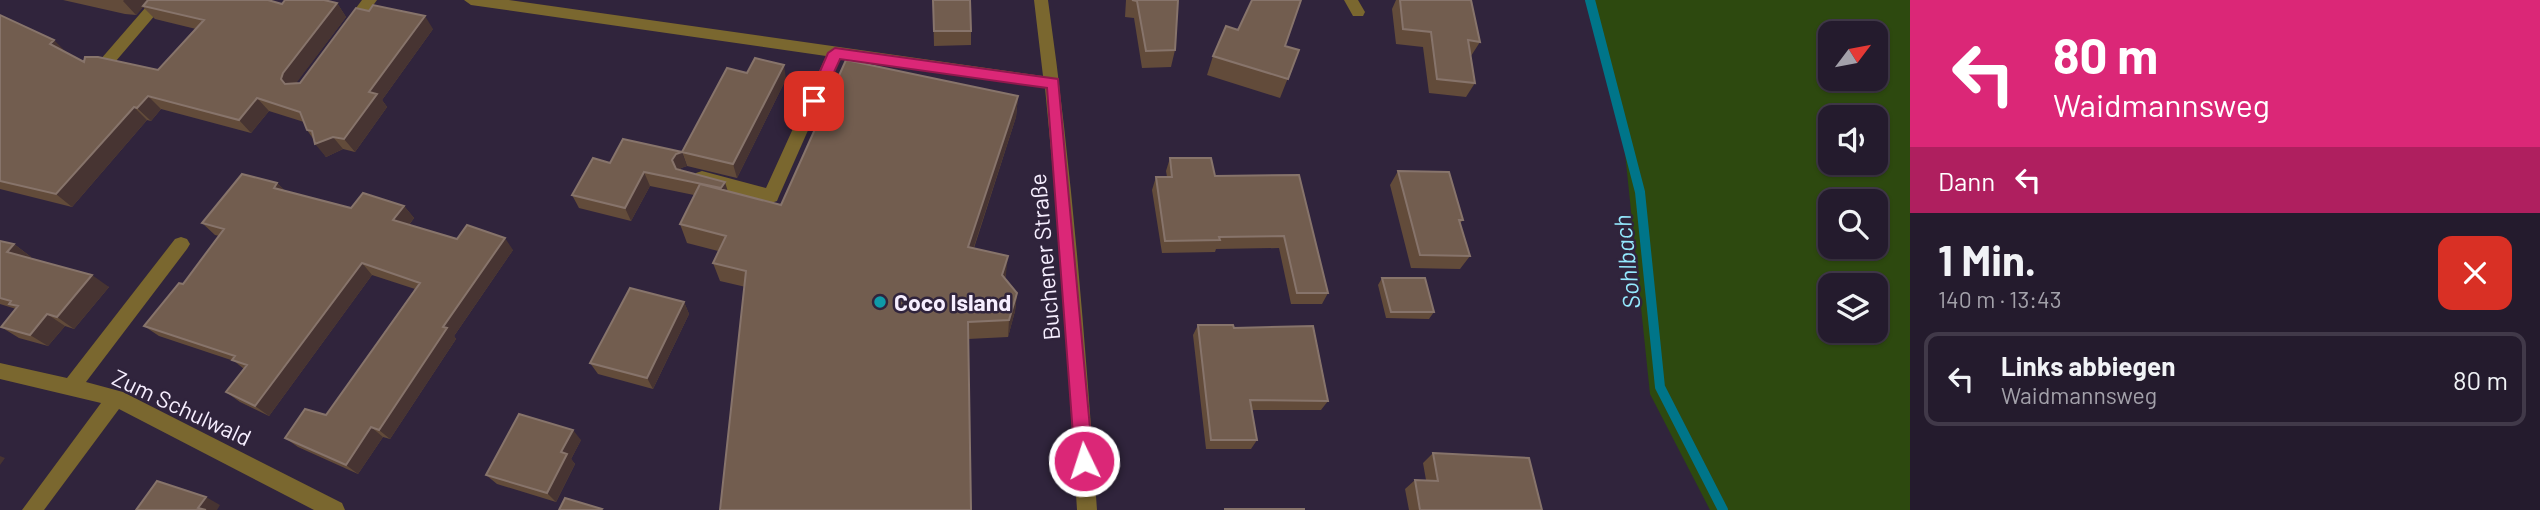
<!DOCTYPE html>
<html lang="de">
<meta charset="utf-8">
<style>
:root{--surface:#241b2d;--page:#302839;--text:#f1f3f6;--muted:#a3a1aa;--line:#413949}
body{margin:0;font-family:Barlow,sans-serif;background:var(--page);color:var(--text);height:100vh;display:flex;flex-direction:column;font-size:26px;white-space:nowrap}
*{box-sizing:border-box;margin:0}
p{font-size:23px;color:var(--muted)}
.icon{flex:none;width:38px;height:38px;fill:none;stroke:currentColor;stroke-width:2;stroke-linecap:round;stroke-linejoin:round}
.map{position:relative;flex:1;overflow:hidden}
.sheet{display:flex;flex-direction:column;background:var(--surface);width:630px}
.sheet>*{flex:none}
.top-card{background:#db2777;color:#fff;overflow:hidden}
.needle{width:46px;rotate:58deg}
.fabs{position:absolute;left:1818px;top:21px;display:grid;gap:14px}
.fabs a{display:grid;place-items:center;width:70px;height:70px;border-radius:14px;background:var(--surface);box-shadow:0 2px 5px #0004,0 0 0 2px var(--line);font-size:35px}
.pin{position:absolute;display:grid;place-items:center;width:60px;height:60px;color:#fff;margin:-30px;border-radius:14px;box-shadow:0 4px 10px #0006}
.me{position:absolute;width:77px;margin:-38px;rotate:356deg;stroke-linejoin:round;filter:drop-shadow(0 0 5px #0008)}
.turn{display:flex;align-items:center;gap:24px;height:147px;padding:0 28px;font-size:32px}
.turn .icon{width:91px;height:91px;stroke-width:2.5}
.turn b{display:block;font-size:49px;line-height:60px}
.then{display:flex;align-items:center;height:66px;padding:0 28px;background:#0003;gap:14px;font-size:26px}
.round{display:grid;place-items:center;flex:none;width:74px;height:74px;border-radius:14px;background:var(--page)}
.head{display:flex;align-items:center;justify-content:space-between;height:119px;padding:0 28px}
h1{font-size:42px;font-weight:700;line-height:52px}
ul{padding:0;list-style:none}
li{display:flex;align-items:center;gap:21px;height:94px;margin:0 14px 10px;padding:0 14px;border:4px solid var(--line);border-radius:14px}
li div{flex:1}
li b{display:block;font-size:26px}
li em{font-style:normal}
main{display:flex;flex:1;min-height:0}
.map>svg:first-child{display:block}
.green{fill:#2d490f;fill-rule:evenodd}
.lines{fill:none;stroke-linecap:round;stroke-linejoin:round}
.stream{stroke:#007589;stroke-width:10}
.minor{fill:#7a672f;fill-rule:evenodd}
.wall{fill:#624b3a}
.shaded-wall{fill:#473432}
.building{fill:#725d4f;stroke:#87746b;stroke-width:2}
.route{fill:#db2777;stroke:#8e194d;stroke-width:2}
.culture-dot{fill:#0f9aa8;stroke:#30243c;stroke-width:2.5}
.labels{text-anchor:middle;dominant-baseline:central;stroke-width:5;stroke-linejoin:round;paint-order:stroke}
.street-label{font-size:23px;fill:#f6eeff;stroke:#30243c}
.poi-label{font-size:23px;font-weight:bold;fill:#f6eeff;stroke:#30243c;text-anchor:start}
.water-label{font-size:24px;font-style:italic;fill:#94e9fe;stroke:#30243c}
</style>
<main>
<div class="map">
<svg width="1910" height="510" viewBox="0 0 1910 510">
<rect width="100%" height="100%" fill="#30243c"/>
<path class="green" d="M1589 0H1910V510H1710L1650 394 1624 143ZM1830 33H1876V79H1830ZM1830 117H1876V163H1830ZM1830 201H1876V247H1830ZM1830 285H1876V331H1830Z"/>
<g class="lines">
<path class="stream" d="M1590 0 1640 192 1660 387 1723 510"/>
<path class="minor" d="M152 0H168L110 68H100L97 64 100 60Z
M362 0H377L354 32H344L341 28Z
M464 0H509L1043 76 1034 0H1048C1072 169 1085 339 1097 510H1077L1061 255 1045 88 840 58 779 196 777 201 771 203 702 185 696 183 694 178 696 173 702 171 766 188 826 56 471 5Z
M1344 0H1358L1365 12 1363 16H1353Z
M181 237 187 239 190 244 187 249 86 382 123 392 342 503 345 510H314L119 409 44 510H22L101 403 0 379V363L67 378 175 239Z"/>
</g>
<path class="wall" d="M63 0H268L282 4 337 3 346 17 295 84 300 83 433 29 382 100 387 107 355 152 343 149 326 157 307 130 304 122 269 111 251 133 161 109 151 121 147 120 72 207 0 189V15L84 62 158 70 196 29 155 19 143 7 136 15 125 14Z
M933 0 971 31V45L934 46Z
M1126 0H1178L1175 50 1171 67 1142 68 1134 18 1125 17Z
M1396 0H1471L1480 42 1471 56 1475 83 1466 97 1429 93 1423 47 1396 44 1392 9Z
M1285 46 1299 50 1280 98 1207 75 1213 56Z
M747 73 786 79 737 178 687 166 682 152Z
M1018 96 1016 117 974 248 1006 274 1005 278 1017 293 1015 311 1008 337 968 339 720 281 713 263 718 251 687 243 680 224 694 195 650 186 631 221 579 208 572 195 610 163 687 166 681 168 680 170 728 191 781 205Z
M1170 158 1215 176 1299 175 1328 293 1322 304H1291L1279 248 1216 249 1215 252 1162 253 1152 190 1156 177H1167L1166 171Z
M1398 171 1463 220 1460 223 1470 256 1460 269 1411 268 1390 185Z
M277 183 285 191 351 208 404 206 414 218 409 225 457 239 513 250 454 336 456 339 390 439 383 437 358 474 298 447 285 438 326 415 415 289 372 275 269 416 240 402 226 392 244 369 234 361 159 336 144 326 183 284 219 236 215 235 202 223Z
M0 241 14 244 31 257 29 258 109 287 74 329 65 326 48 346 19 338 1 327 16 309 0 304Z
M1382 278 1434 312 1429 319 1386 318 1378 285Z
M684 302 689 314 653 389 598 374 590 363Z
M1198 325 1234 328 1328 401 1321 410H1252L1257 440 1251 449H1206L1193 335Z
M581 440 571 459 575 464 556 502 497 484 486 475Z
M1433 453 1542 510H1409L1405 489 1415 480H1426L1423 463Z"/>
<path class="shaded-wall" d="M124 0H150L136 15 123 1Z
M337 3 346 17 294 86 292 92 281 79 283 73Z
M425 16 433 29 382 100 387 107 355 152 344 139 369 92Z
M54 40 68 54 50 44Z
M784 65 786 79 737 178 733 164Z
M148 96 161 109 151 121 137 108Z
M1018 96 1016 117 968 265V247Z
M257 98 269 111 251 133 239 120Z
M134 107 147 120 72 207 56 194Z
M333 137 343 149 326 157 315 144Z
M682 152 687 166 681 168 678 174 672 160 676 154Z
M644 172 650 186 631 221 625 208Z
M725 182 729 195 726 202 721 188Z
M277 183 289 195 274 188Z
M404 206 414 218 403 232 393 220Z
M505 238 513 250 454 336 456 339 390 439 379 430 443 327Z
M14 244 31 257 24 264 7 252Z
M1008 256 1006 274 1001 293 1002 275Z
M362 263 372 275 269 416 255 406Z
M92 275 109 287 74 329 57 317Z
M1017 293 1015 311 1008 337 1009 320Z
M684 302 689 314 653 389 647 378Z
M47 314 65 326 48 346 30 335Z
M371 427 383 437 358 474 346 465Z
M573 430 581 440 571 459 575 464 556 502 547 493 561 452Z
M0 456 5 458 0 465Z
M206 497 220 505 217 510H202L198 508Z"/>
<path class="building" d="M148 0H268L282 4 285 0H324L337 3 283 73 281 79 285 84 300 83 356 8 369 11 373 5 425 16 369 92 377 94 344 139 333 137 315 144 312 131 307 130 300 112 257 98 239 120 148 96 137 108 134 107 56 194 0 181V15L54 40 50 44 84 62 85 57H98L158 70 204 20 143 6Z
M933 0H970L971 31H934Z
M1132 0H1178L1175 50 1146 51 1137 1Z
M1252 0H1301L1285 46 1299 50 1288 79 1213 56 1226 26 1238 30Z
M1400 0H1471L1480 42 1468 40 1475 83 1437 79 1431 32 1403 29Z
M755 58 784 65 733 164 682 152 727 68 747 73Z
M846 60 1018 96 968 247 1008 256 1002 275 1017 293 1009 320 968 322 971 510H720L746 271 713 263 726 236 680 224 700 184 781 205Z
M623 139 682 152 676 154 672 160 676 169 725 182 721 188 644 172 625 208 572 195 593 158 610 163Z
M1170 158H1211L1215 176 1299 175 1328 293H1297L1284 236 1219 237 1220 240 1165 241 1156 177H1172Z
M1398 171 1449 172 1463 220H1459L1470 256 1420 255Z
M242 174 277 183 274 188 351 208 363 193 404 206 393 220 457 239 467 225 505 238 443 327 447 328 379 430 371 427 346 465 285 438 305 409 326 415 420 283 362 263 255 406 226 392 247 365 232 360 235 356 144 326 179 283 183 284 224 229 202 223Z
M0 241 14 244 7 252 92 275 57 317 47 314 30 335 1 327 18 306 9 304 11 301 0 298Z
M1382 278H1425L1434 312H1391Z
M630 288 684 302 647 378 590 363Z
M1198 325H1233L1234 328 1313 326 1328 401 1250 400 1257 440H1211Z
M519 414 573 430 561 452 567 454 547 493 486 475Z
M1433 453 1529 458 1542 510H1420L1415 480 1438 481Z
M157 481 206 497 198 508 206 510H136Z
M565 498 602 509 601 510H559Z
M1225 509H1304V510H1225Z"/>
<path class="route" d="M835 48 1058 79 1093 461 1090 467 1084 469 1078 467 1075 461 1047 88 840 59 819 105H809L807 101 828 53Z"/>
<circle class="culture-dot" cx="880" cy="302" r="7"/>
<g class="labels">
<g class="street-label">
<text transform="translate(1044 257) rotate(-95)">Buchener Straße</text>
<text transform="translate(182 407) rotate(25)">Zum Schulwald</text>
</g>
<g class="poi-label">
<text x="894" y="302">Coco Island</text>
</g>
<g class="water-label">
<text transform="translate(1626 262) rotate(-96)">Sohlbach</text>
</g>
</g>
</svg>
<div class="fabs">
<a><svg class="needle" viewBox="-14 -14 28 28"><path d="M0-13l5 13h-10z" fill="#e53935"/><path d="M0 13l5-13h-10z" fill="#a3a1aa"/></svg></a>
<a><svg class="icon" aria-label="sound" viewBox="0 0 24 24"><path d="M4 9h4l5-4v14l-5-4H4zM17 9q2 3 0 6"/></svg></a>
<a><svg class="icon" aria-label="search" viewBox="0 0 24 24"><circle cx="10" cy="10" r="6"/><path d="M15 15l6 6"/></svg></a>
<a><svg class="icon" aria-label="layers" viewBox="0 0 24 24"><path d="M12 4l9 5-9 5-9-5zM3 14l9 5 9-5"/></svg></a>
</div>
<div class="pin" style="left:814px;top:101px;background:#d93025"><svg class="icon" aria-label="arrive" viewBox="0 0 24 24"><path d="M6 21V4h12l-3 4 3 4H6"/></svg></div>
<svg class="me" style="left:1084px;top:461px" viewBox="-20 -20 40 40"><circle r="17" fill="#db2777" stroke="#fff" stroke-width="3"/><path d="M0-11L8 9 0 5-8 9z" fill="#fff"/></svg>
</div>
<section class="sheet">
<div class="top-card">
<div class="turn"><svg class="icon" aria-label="left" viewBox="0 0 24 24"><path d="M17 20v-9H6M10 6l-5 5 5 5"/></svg><div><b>80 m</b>Waidmannsweg</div></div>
<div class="then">Dann<svg class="icon" aria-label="left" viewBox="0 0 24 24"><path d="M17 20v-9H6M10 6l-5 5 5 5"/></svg></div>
</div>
<div class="head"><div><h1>1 Min.</h1><p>140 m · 13:43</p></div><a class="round" style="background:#d93025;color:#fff"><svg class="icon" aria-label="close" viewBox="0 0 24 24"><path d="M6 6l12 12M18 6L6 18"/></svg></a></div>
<ul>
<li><svg class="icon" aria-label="left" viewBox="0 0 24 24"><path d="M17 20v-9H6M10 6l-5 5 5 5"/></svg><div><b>Links abbiegen</b><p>Waidmannsweg</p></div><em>80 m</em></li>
</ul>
</section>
</main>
